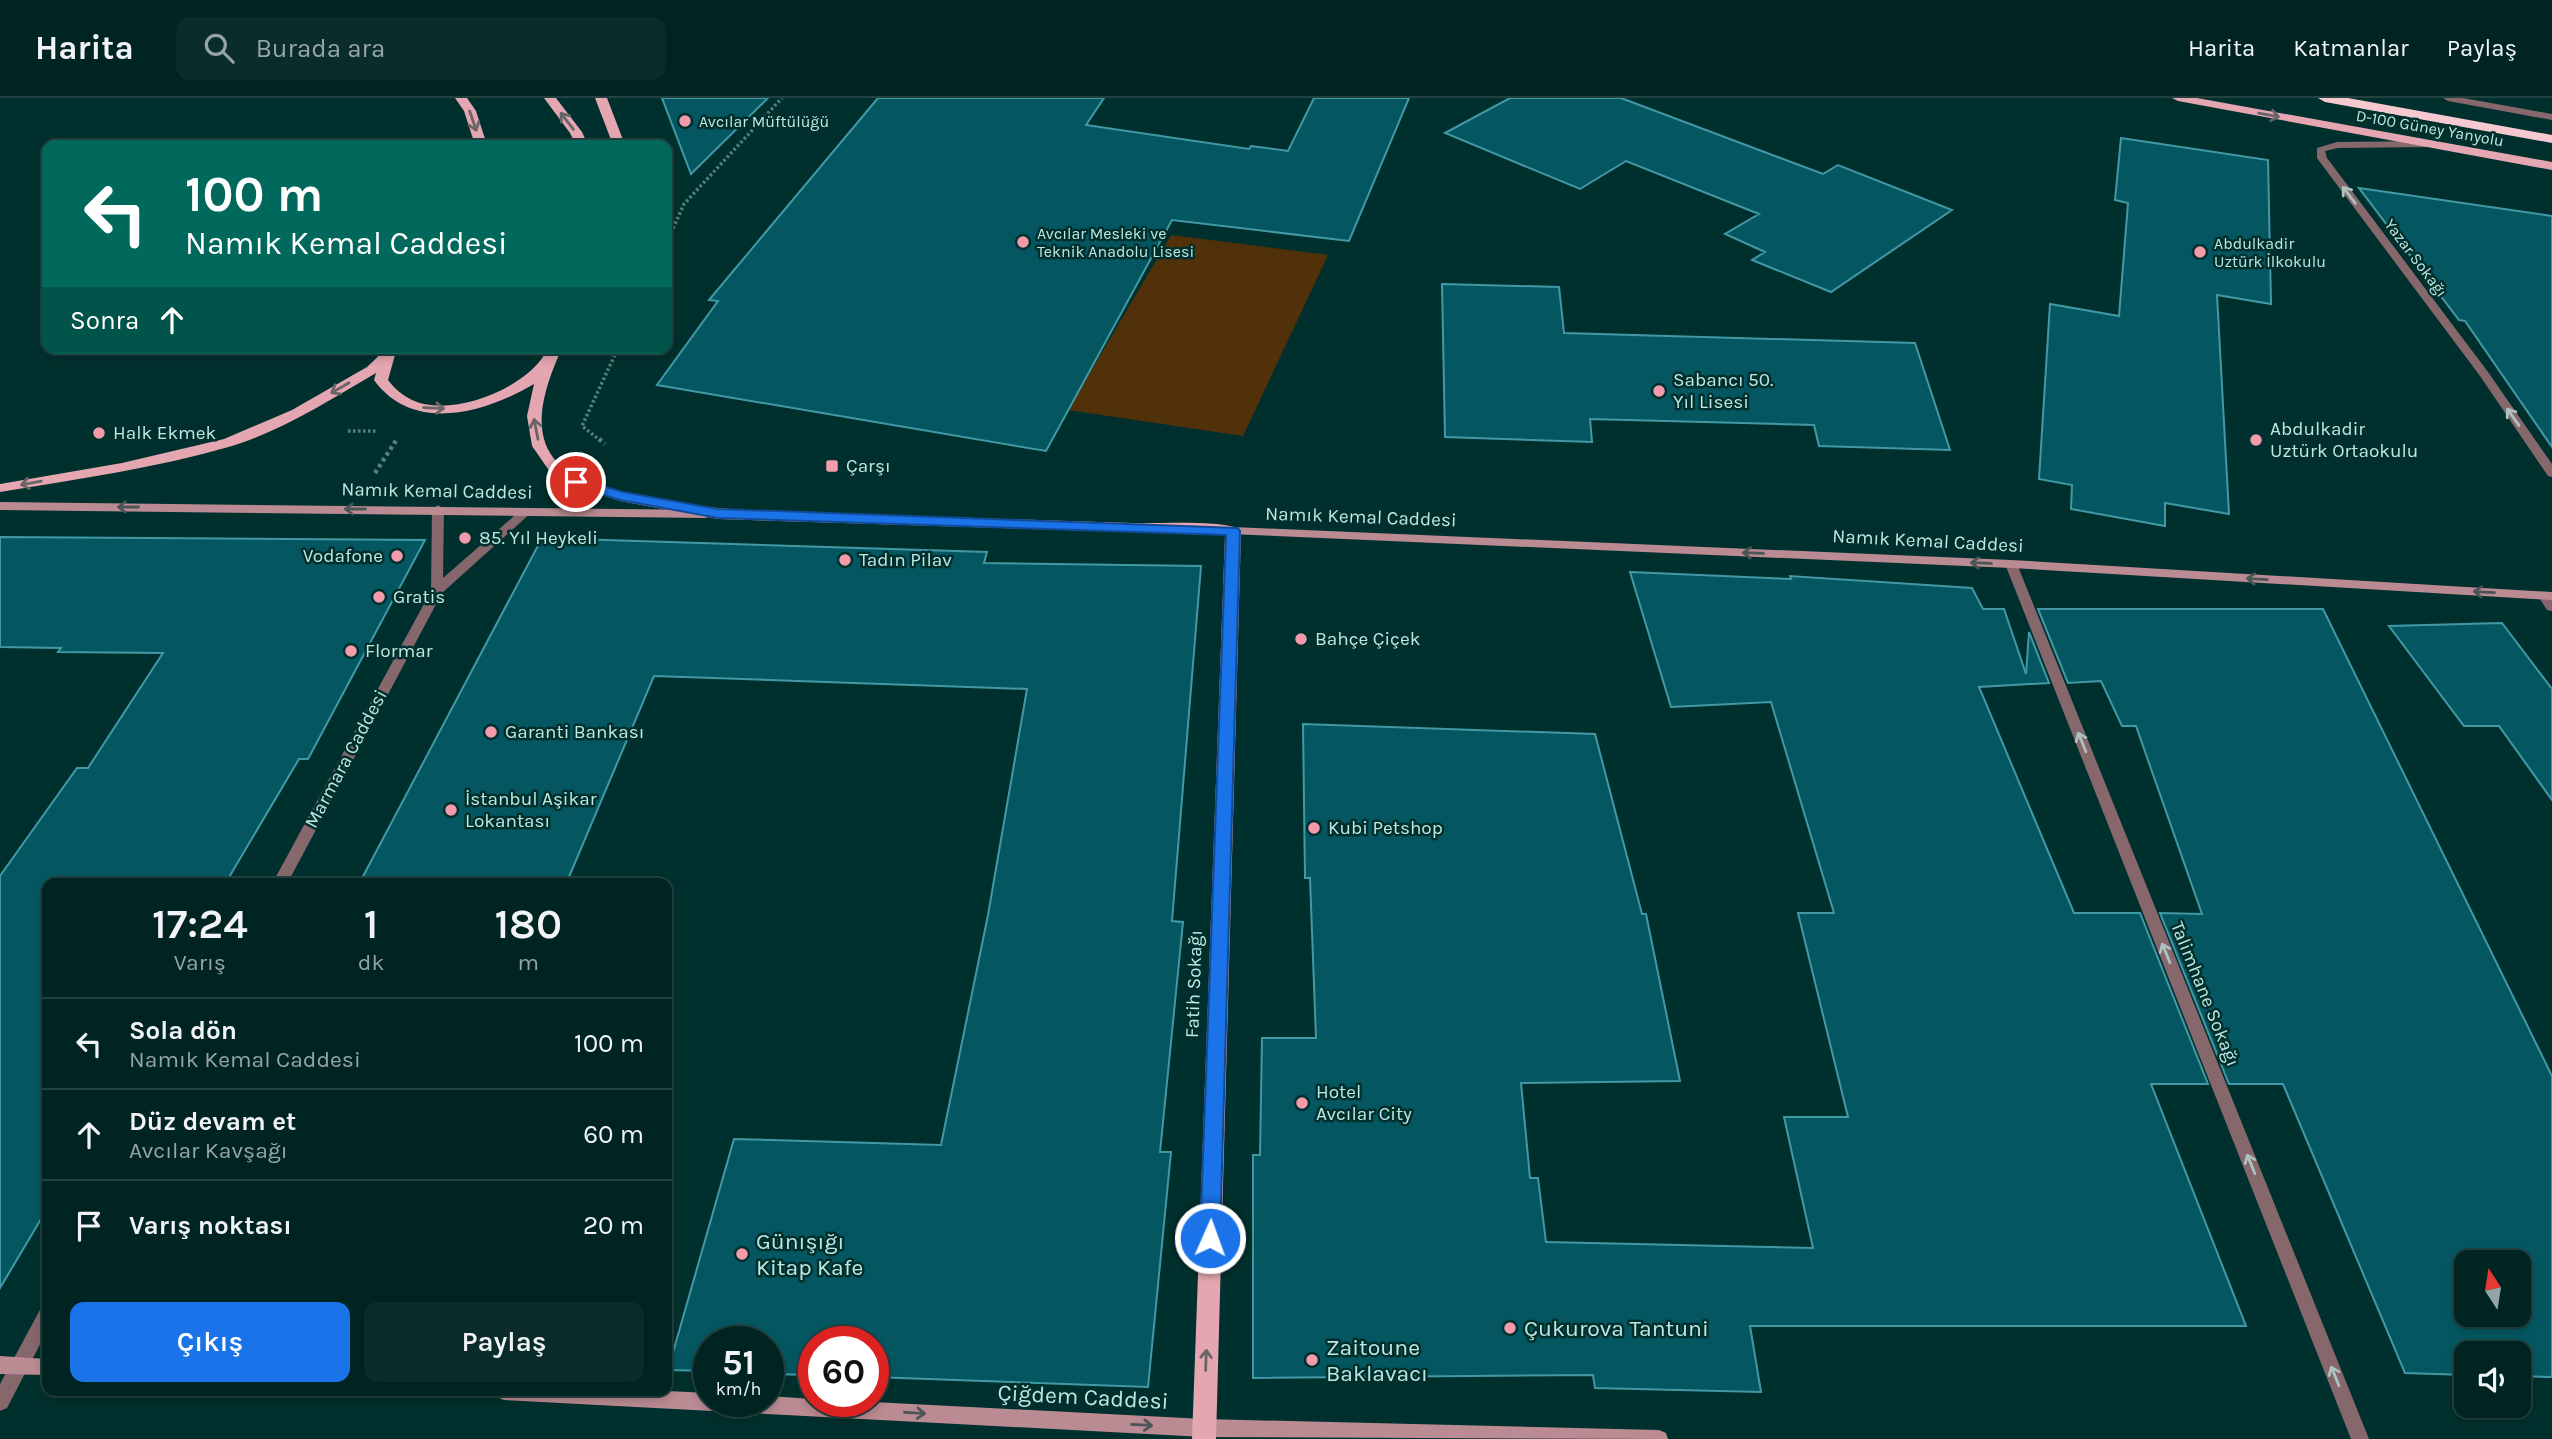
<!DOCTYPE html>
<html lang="tr">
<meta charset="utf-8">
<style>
:root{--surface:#002422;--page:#0a2c2a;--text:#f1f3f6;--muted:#95a4a5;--line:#224140;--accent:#1a73e8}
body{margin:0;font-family:Karla,sans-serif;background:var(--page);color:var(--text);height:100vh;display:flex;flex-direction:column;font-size:26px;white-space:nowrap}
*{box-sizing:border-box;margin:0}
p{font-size:23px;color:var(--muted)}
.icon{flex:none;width:38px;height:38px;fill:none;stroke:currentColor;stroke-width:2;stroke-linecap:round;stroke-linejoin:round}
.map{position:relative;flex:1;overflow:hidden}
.sheet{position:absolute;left:42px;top:780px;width:630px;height:518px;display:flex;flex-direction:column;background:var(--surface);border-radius:14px;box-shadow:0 4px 10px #0003,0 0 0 2px var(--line)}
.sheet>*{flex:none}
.banner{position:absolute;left:42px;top:42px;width:630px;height:214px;border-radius:14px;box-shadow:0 4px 10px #0003,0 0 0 2px var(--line);background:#00695c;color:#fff;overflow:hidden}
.needle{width:46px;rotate:348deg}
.buttons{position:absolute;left:2454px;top:1152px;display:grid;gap:14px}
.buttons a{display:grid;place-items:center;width:77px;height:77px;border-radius:14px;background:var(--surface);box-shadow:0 4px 10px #0003,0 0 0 2px var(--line);font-size:35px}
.speed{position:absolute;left:693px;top:1228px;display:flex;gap:14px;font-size:35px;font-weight:700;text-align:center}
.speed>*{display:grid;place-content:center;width:91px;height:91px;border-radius:50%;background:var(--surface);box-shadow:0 4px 10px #0003,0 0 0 2px var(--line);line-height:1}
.speed small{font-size:18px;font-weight:400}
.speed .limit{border:10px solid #d22;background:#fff;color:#111}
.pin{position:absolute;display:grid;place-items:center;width:60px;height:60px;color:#fff;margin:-30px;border:4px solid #fff;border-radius:50%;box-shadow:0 2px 7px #0007}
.me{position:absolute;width:77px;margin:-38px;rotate:2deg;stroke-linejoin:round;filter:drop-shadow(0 0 5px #0008)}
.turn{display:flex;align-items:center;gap:24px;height:147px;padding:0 28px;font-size:32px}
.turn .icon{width:91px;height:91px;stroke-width:2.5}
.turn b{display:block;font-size:49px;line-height:60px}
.then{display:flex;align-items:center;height:66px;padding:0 28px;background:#0003;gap:14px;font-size:26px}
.eta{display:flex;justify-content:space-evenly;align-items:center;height:119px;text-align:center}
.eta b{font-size:42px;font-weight:600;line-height:49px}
.cta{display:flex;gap:14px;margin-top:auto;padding:14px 28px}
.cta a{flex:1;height:80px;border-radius:14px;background:var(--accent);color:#fff;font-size:28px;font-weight:600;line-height:80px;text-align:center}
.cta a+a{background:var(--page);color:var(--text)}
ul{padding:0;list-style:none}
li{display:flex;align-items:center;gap:21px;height:91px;padding:0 28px;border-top:2px solid var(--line)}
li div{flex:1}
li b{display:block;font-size:26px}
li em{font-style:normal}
header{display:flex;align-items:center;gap:42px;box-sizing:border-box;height:98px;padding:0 35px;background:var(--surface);border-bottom:2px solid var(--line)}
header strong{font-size:33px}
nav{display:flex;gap:38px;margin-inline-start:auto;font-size:24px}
.search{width:490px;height:63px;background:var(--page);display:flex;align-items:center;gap:18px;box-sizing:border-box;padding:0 24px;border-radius:14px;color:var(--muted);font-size:26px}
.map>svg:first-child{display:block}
.green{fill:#503109}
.building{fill:#045761;stroke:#4299a6;stroke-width:2;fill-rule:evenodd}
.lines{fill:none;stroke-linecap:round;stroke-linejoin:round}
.path-far1{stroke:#53807c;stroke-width:3.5;stroke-dasharray:2.5 2.5;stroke-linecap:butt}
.path{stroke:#53807c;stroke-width:4.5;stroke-dasharray:3.5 3.5;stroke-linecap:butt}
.lane{fill:#86676c;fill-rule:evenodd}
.street{fill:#86676c;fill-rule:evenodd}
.secondary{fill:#bb8b93;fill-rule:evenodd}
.primary{fill:#e4a6b0;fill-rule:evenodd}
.highway{fill:#f6c8cf;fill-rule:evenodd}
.oneway{stroke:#676568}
.oneway2{stroke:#aec1bf}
.oneway3{stroke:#4b5456}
.route{fill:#1a73e8;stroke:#114b97;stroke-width:2}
.poi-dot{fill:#f39aab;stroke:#00302d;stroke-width:2.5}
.labels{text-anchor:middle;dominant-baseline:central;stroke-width:5;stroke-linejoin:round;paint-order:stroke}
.far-poi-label{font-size:16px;fill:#bfe7e2;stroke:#00302d;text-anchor:start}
.far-street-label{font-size:16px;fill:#bfe7e2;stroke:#00302d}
.poi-label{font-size:19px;fill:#bfe7e2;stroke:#00302d;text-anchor:start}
.street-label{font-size:19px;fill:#bfe7e2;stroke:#00302d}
.near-poi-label{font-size:23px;fill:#bfe7e2;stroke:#00302d;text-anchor:start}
.near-street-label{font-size:23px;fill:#bfe7e2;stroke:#00302d}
</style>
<header>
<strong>Harita</strong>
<div class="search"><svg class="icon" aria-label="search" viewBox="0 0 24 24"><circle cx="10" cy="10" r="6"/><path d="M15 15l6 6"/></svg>Burada ara</div>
<nav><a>Harita</a><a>Katmanlar</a><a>Paylaş</a></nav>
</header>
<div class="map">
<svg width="2552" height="1341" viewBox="0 0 2552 1341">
<rect width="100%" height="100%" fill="#00302d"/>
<path class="green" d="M1171 137 1328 157 1243 338 1068 312Z"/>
<path class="building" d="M662 0H768L691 76Z
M878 0H1104L1086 27 1249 51 1251 48 1288 53 1314 0H1409L1349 143 1172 122 1046 353 657 287 718 203 709 202Z
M1510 0H1621L1823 76 1838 67 1952 112 1831 194 1752 162 1765 154 1725 136 1759 116 1626 63 1580 91 1445 35Z
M2121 40 2268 62 2271 206 2217 197 2229 416 2165 405V428L2071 411 2072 387 2039 381 2050 206 2119 218 2128 105 2115 102Z
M2359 90 2552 118V349L2465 223 2459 222Z
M1442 186 1559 189 1564 235 1915 245 1950 352 1819 348 1814 327 1590 321 1592 344 1445 339Z
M0 439 425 442 308 661H299L225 786H47V1111L0 1190V778L77 670H88L163 555 58 554 61 550 0 549Z
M542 440 987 454 984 465 1201 468 1172 823 1183 824 1160 1054H1171L1148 1289 873 1279V1244H814V1277L768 1276V1244H709V1273L668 1272 734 1041 941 1047 988 817 1027 591 654 578 566 786H359Z
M1630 474 1791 481 1790 478 1972 490 1983 511H2004L2026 576 2029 534 2049 585 1979 589 2074 815H2140L2208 986H2151L2246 1228H1750L1761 1294 1595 1290 1593 1277 1253 1280V1057H1260L1262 940H1316L1310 780H1305L1303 626 1595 636 1642 816H1646L1680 983 1521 985 1530 1080H1538L1546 1144 1813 1150 1784 1019H1848L1798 815H1834L1771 604 1671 609Z
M2038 511H2323L2552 978V1279L2518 1278V1255H2466V1277L2405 1275 2283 986H2229L2160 815 2202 816 2136 628H2122L2101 583 2068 585ZM2466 1164H2518V1216H2466Z
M2502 525 2552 591V702L2499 628H2464L2389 528Z"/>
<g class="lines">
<path class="path-far1" d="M667 144 684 106 782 0
M348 333H378
M601 343 582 328 618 250"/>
<path class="path" d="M599 341 605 346
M375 375 397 341"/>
<path class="lane" d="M2443 0H2463L2552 16V22L2448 3Z"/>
<path class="street" d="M2337 44 2429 43 2434 46 2429 49 2338 50 2325 53 2327 60 2488 274 2552 366V379L2548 378 2480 278 2317 60V50Z
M438 407 444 411 443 480 522 411H530L532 414 442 495 287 786H272L431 493 432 411Z
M2011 462 2017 466 2369 1341H2351L2005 466Z
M2544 494 2552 500V513L2547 512 2538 498Z
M47 1208V1233L7 1310 0 1313V1286L41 1210Z"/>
<path class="secondary" d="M0 404 706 412 712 416 706 420 0 412Z
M1233 429 2011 462 2552 494V502L2011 470 1229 436 1227 433Z
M0 1258 47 1261V1277L0 1276Z
M495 1293H667L709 1295V1304H768V1298L814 1301V1304H873L1204 1321 1659 1332 1666 1335 1668 1341 1204 1339 504 1302 497 1299Z"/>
<path class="primary" d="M455 0H467L476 13 487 47H475L464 13Z
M544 0H556L582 34 588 47H576L570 35Z
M595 0H607L625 47H613Z
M2172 0H2197L2552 64V72L2178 3Z
M387 250H402L395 257 388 282C395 291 402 297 412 302 452 321 531 289 548 250H562C547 284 527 334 558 365 611 419 833 415 910 418 984 420 1058 423 1133 425 1163 426 1210 422 1238 430L1241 433 1216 1341H1192L1225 437 718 421 620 403 571 387 548 371 532 348 527 318 534 286C485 315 413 336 374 282L376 275C330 302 283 332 232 348 157 370 77 381 0 394V386L122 365 224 341 292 312 367 269Z"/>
<path class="highway" d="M2318 0H2348L2552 37V45L2325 4Z"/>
</g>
<defs><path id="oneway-shaft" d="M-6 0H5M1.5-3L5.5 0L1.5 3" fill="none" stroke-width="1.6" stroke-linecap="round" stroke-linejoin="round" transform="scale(1.75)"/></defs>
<g class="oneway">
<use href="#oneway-shaft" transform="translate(2269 17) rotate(10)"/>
<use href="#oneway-shaft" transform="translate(473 23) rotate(71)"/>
<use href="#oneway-shaft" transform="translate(567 23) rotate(-128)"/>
<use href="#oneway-shaft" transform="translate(340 290) rotate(150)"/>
<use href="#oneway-shaft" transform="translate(434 310) rotate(2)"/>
<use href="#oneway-shaft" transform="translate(536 331) rotate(-101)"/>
<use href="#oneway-shaft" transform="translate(31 385) rotate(170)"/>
<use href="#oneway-shaft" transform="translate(1206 1262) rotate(-88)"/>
</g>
<g class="oneway2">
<use href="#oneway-shaft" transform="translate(2349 97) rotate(-127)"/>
<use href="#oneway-shaft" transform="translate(2513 319) rotate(-125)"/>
<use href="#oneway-shaft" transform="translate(2082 644) rotate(-112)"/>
<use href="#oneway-shaft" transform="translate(2166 855) rotate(-112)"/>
<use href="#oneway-shaft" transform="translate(2251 1066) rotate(-112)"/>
<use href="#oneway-shaft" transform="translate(2335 1278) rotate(-112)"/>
</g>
<g class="oneway3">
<use href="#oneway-shaft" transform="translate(128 409) rotate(-180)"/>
<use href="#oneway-shaft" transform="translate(355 411) rotate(-180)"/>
<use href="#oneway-shaft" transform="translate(1753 455) rotate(-178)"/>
<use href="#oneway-shaft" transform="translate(1981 465) rotate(-178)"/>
<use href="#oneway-shaft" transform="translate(2257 481) rotate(-177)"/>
<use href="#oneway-shaft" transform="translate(2484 494) rotate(-177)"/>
<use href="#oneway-shaft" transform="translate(915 1315) rotate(3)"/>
<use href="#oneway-shaft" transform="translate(1142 1327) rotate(3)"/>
</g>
<path class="route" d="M576 380 623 394 718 411 1238 430 1240 433 1220 1140 1217 1146 1210 1148 1203 1146 1200 1140 1226 437 718 420 620 402 571 387V381Z"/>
<g class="poi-dot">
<circle cx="685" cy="23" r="7"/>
<circle cx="1023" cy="144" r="7"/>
<circle cx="2200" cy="154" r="7"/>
<circle cx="1659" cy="293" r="7"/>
<circle cx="99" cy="335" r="7"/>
<circle cx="2256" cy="342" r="7"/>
<rect x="825" y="361" width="14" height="14" rx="3.5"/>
<circle cx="465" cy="440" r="7"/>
<circle cx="397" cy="458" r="7"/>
<circle cx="845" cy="462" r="7"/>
<circle cx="379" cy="499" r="7"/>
<circle cx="1301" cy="541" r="7"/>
<circle cx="351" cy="553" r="7"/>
<circle cx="491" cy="634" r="7"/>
<circle cx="451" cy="712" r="7"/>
<circle cx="1314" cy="730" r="7"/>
<circle cx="1302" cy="1005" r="7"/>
<circle cx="742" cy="1156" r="7"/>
<circle cx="1510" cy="1230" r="7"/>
<circle cx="1312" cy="1262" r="7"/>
</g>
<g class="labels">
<g class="far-poi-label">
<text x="699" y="23">Avcılar Müftülüğü</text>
<text x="1037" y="135">Avcılar Mesleki ve<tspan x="1037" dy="18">Teknik Anadolu Lisesi</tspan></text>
<text x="2214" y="145">Abdulkadir<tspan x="2214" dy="18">Uztürk İlkokulu</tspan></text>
</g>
<g class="far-street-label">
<text transform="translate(2430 30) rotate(10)">D-100 Güney Yanyolu</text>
<text transform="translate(2416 160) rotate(53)">Yazar Sokağı</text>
</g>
<g class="poi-label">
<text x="1673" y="282">Sabancı 50.<tspan x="1673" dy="22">Yıl Lisesi</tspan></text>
<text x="2270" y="331">Abdulkadir<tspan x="2270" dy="22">Uztürk Ortaokulu</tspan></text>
<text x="113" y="335">Halk Ekmek</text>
<text x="846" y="368">Çarşı</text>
<text x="479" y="440">85. Yıl Heykeli</text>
<text x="383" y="458" text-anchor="end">Vodafone</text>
<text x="859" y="462">Tadın Pilav</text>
<text x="393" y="499">Gratis</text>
<text x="1315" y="541">Bahçe Çiçek</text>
<text x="365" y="553">Flormar</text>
<text x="505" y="634">Garanti Bankası</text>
<text x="465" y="701">İstanbul Aşikar<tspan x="465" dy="22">Lokantası</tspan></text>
<text x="1328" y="730">Kubi Petshop</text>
<text x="1316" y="994">Hotel<tspan x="1316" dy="22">Avcılar City</tspan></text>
</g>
<g class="street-label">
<text transform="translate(437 393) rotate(1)">Namık Kemal Caddesi</text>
<text transform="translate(1361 419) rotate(2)">Namık Kemal Caddesi</text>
<text transform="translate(1928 443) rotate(3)">Namık Kemal Caddesi</text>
<text transform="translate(346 661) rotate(-62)">Marmara Caddesi</text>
<text transform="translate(1194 886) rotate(-88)">Fatih Sokağı</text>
<text transform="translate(2205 896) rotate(68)">Talimhane Sokağı</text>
</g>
<g class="near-poi-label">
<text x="756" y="1143">Günışığı<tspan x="756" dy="26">Kitap Kafe</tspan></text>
<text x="1524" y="1230">Çukurova Tantuni</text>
<text x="1326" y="1249">Zaitoune<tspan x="1326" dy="26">Baklavacı</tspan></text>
</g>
<g class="near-street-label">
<text transform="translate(1083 1299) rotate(3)">Çiğdem Caddesi</text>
</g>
</g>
</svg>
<div class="buttons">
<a><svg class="needle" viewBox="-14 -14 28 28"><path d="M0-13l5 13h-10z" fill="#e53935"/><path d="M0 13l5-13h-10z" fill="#95a4a5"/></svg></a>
<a><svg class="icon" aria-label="sound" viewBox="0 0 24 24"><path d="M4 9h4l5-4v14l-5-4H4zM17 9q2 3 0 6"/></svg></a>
</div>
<div class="speed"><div>51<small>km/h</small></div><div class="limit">60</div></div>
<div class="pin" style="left:576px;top:384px;background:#d93025"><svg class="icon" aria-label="arrive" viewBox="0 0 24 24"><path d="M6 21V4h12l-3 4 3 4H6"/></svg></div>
<svg class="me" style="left:1210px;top:1140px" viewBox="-20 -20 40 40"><circle r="17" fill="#1a73e8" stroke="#fff" stroke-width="3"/><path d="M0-11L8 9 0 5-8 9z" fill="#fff"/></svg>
<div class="banner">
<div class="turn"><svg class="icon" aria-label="left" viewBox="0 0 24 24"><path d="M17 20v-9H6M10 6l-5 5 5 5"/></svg><div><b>100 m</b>Namık Kemal Caddesi</div></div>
<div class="then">Sonra<svg class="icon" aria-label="ahead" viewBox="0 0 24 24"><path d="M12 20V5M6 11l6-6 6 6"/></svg></div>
</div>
<section class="sheet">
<div class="eta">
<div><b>17:24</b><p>Varış</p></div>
<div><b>1</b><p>dk</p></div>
<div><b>180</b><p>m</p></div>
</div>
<ul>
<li><svg class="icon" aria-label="left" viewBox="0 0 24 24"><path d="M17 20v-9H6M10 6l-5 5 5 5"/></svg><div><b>Sola dön</b><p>Namık Kemal Caddesi</p></div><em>100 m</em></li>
<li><svg class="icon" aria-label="ahead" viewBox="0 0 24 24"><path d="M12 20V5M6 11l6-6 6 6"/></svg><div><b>Düz devam et</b><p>Avcılar Kavşağı</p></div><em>60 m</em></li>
<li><svg class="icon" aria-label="arrive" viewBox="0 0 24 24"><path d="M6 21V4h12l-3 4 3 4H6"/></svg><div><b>Varış noktası</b></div><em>20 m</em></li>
</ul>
<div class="cta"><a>Çıkış</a><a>Paylaş</a></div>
</section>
</div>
